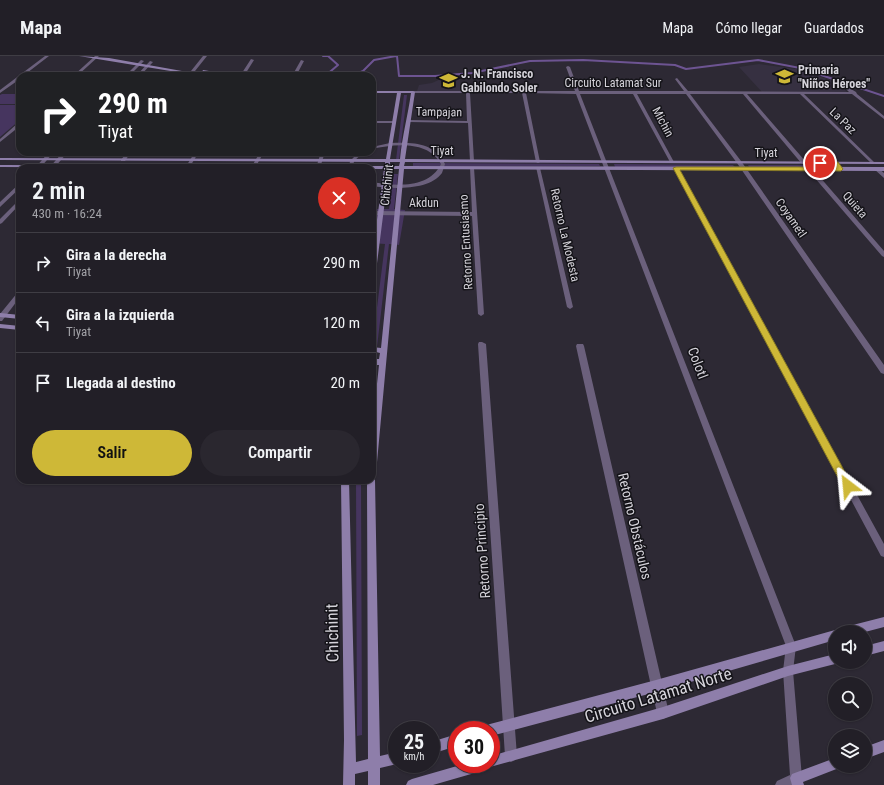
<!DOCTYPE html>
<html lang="es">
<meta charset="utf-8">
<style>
:root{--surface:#221f27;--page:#2a272f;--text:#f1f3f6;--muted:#a2a2a7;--line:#3f3d44;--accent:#ceb837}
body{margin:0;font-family:"Roboto Condensed",sans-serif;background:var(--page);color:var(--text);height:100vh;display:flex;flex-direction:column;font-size:15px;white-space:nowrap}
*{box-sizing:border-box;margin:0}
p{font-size:13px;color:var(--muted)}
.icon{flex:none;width:22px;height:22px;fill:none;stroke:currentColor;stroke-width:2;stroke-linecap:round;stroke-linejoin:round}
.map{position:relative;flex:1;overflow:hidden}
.side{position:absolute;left:16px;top:108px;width:360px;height:320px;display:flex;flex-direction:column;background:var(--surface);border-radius:12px;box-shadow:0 1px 3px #0004,0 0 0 1px var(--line)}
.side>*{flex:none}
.guide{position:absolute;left:16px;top:16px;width:360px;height:84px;border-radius:12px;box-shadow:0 1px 3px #0004,0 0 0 1px var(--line);background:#202124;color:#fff;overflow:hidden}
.tools{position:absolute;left:828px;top:569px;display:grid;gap:8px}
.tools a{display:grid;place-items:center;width:44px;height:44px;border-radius:50%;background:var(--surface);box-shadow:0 1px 3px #0004,0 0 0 1px var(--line);font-size:20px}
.speed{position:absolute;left:388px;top:665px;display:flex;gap:8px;font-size:20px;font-weight:700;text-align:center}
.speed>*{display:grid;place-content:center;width:52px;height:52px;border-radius:50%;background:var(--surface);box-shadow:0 1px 3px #0004,0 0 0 1px var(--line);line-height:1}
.speed small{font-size:10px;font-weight:400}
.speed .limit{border:6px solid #d22;background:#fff;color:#111}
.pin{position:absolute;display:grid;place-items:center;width:34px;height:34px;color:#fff;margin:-17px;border:2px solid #fff;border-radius:50%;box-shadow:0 1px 4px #0007}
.me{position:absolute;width:44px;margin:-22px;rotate:331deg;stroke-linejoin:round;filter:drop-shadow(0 0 3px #0008)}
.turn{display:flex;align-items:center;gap:14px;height:84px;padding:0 16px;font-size:18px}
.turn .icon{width:52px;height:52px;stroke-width:2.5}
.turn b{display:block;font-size:28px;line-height:34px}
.round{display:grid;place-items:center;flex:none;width:42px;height:42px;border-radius:21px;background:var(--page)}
.summary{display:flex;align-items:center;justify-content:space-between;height:68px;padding:0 16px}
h1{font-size:24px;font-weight:600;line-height:30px}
.button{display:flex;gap:8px;margin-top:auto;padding:8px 16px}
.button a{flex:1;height:46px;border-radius:24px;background:var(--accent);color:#111;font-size:16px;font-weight:600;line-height:46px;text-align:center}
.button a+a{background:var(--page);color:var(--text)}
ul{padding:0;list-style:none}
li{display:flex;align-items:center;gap:12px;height:60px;padding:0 16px;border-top:1px solid var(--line)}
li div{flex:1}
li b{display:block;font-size:15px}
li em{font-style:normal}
header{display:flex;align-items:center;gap:24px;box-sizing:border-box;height:56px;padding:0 20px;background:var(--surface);border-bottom:1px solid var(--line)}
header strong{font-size:19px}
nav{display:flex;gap:22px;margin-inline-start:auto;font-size:14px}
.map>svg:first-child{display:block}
.built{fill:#363041}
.green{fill:#46355f}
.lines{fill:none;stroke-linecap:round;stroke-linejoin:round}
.stream{stroke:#6d5492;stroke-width:2}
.street{fill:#6b607c;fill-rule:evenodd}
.secondary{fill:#8e7eaa;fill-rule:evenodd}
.route{fill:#ceb837;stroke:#867824}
.labels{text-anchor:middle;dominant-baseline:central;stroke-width:3;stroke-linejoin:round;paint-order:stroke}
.far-poi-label{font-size:12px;font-weight:bold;fill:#d5d3da;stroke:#141318;text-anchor:start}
.far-street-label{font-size:12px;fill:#d5d3da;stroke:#141318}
.street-label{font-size:14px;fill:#d5d3da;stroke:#141318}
.near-street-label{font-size:17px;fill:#d5d3da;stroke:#141318}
</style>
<header>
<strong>Mapa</strong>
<nav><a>Mapa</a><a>Cómo llegar</a><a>Guardados</a></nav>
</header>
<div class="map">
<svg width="884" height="729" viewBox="0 0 884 729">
<rect width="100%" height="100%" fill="#2d2934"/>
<path class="built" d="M759 8 796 13 846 29 843 32 847 36H762L739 11Z
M445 18H460V35H417L419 29 432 27 441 23Z"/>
<path class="green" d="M2 38H20V48H0V39Z
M404 39H407L399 104H396Z
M0 49H20V64L0 81Z
M413 107 599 108 600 110H413Z
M614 108 733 109 735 111H615Z
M748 109H829L831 112 749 111Z
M394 118H398L394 153 405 154 399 189 389 188 377 291H372L385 188 372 187V153H389Z
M356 424H361L362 679 357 680Z"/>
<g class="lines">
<path class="stream" d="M323 0H328L338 9 325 20
M397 0 399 20H435L472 17 530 5 583 4 675 9 686 13 758 4 800 12 884 40
M352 20 363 15 374 4 396 0"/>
<path class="street" d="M45 0H49L23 20H20V23L0 37V34Z
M95 0H99L77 20H73Z
M203 0H207L191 20H187Z
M251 3 254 4 244 20H240Z
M141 4 144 5 129 20H125Z
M301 4 304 5 296 20H292Z
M150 5 153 6 140 20H136Z
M568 10 570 11 579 35H684L675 23 677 22 688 35 849 36 844 31 846 30 856 36 857 38 884 60V63L852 38H804L874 106V108H872L800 38H747L806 106V108H802L743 38H690L741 105 884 309V318L881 317 737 107 686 38H637L674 106 672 107 670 106 633 38H580L796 590 793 615 802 722 800 726 795 729H775L777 725 790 719 783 615 786 590 576 38 526 37 540 106 538 107 536 106 522 37H470L474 105 472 106 470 105 468 67 409 66 407 65 409 64 467 65 466 37H413L412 35H575L566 11Z
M372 65H394L396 66 394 67H372Z
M18 67H20V70L0 86V83Z
M390 87C412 86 434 86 445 108 444 111 443 114 442 117 429 135 391 133 372 130V126C395 130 429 133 441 108 428 84 394 88 372 93V91Z
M49 96H54L40 112H35Z
M63 96H68L54 112H49Z
M127 96H131L125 105H121V104Z
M195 96H199L189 112H185Z
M260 96H264L255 112H251Z
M321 96H325L320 112H316Z
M359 96H364L354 105 353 112H349L350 105Z
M470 111 474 112 484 258 481 260 478 258 472 160 372 159V155L472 156Z
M536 111 540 112 573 251 570 253 567 251Z
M674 111 678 112 884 488V501L881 500 674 112Z
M810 111 812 112 884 195V201L882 200 808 114V112Z
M877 111 884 117V122L874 113Z
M20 127V132L0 151V146Z
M20 143V148L2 167 0 168V163Z
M20 235V241L2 265H0V258L18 236Z
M479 286H482L486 288 517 700 515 704 511 706 507 704 505 700 478 288Z
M577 288H583L584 290 669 657 667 661 663 663 659 661 657 657 576 290Z"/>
<path class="secondary" d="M79 0 109 2 210 20H201Z
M203 14 233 19 235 20H226L202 16Z
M372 35H413L415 36 405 103 884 106V108L405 106 404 110 884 111V115L404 113 376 417 375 419 372 421V375L379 309H372V303H379L380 297 372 295V291L381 292 399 113H389L375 223 372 225V200L384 113 0 111V109L385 110V106L0 104V102L386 103 397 37H372ZM401 37H411C408 59 402 81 400 103H390ZM390 106H400L399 110H390Z
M0 257 20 259V263L0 261Z
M0 268 20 270V274L0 272Z
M372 421 375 424 380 700 397 696V708L380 712V729H368V715L355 718V729H343L344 684 341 424H349L356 706 368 703 367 424H372Z
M884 561V571L865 576H840L841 572 845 571Z
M835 574 839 576H835V584L656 636 491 680V674H484L486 670 490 668 656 624Z
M884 585V595L865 600V590Z
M835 598V606H839L835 608 788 620 663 663 490 711 485 714 433 729H406L408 725 412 723 464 708H491V700L663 651 788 610Z
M457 678V690L431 698V686Z
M884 684V696L865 703V691Z
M835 702V710H840L839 712 803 726 804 729H792L790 722 792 718Z"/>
</g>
<path class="route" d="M820 105 838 106 843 113 841 115 680 114 851 427 853 430 851 433 848 434 844 433 673 112 676 111H836L834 108H818L817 107Z"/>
<defs>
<symbol id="school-bare" viewBox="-9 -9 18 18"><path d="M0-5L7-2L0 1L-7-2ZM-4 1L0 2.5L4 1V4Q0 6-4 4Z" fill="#ceb837" stroke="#141318" stroke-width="2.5" paint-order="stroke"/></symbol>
</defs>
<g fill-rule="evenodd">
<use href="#school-bare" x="772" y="8" width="25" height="25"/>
<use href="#school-bare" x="436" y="12" width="25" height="25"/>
</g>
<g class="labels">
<g class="far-poi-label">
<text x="798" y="14">Primaria<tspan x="798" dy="14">"Niños Héroes"</tspan></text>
<text x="461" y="18">J. N. Francisco<tspan x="461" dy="14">Gabilondo Soler</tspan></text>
</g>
<g class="far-street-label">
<text x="613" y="27">Circuito Latamat Sur</text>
<text transform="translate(439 56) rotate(1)">Tampajan</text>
<text transform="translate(843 65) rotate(44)">La Paz</text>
<text transform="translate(663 66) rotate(62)">Michin</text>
<text x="442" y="95">Tiyat</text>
<text x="766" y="97">Tiyat</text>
<text transform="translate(387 129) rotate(-84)">Chichinit</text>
<text x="424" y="147">Akdun</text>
<text transform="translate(855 149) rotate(49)">Quieta</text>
<text transform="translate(791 162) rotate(55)">Coyametl</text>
<text transform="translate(565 179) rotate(77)">Retorno La Modesta</text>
<text transform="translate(466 186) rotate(-93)">Retorno Entusiasmo</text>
</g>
<g class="street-label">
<text transform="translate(698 307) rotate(69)">Colotl</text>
<text transform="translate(635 470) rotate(77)">Retorno Obstáculos</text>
<text transform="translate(482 495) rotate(-94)">Retorno Principio</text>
</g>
<g class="near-street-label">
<text transform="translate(332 577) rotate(-91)">Chichinit</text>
<text transform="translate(658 639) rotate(-17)">Circuito Latamat Norte</text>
</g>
</g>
</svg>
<div class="tools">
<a><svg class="icon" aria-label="sound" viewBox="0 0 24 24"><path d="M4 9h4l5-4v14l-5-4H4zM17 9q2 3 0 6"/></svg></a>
<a><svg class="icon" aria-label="search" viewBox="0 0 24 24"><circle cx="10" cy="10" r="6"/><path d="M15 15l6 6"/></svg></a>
<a><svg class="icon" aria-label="layers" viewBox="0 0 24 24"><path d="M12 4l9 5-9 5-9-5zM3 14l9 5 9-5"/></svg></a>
</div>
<div class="speed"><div>25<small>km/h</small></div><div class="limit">30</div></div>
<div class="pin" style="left:820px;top:107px;background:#d93025"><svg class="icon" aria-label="arrive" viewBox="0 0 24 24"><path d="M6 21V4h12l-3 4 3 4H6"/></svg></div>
<svg class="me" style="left:848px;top:430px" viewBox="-20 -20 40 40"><path d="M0-17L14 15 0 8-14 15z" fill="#ceb837" stroke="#fff" stroke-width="4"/></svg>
<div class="guide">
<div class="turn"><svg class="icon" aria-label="right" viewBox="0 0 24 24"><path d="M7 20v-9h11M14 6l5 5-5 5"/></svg><div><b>290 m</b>Tiyat</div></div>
</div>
<section class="side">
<div class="summary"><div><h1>2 min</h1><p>430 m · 16:24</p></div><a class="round" style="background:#d93025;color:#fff"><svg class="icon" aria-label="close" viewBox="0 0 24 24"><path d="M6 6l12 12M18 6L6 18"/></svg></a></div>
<ul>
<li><svg class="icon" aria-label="right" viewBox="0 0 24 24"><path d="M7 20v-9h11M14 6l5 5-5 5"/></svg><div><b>Gira a la derecha</b><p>Tiyat</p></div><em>290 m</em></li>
<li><svg class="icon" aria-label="left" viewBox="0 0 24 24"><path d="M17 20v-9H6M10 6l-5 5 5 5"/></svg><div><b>Gira a la izquierda</b><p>Tiyat</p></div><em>120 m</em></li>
<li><svg class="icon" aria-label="arrive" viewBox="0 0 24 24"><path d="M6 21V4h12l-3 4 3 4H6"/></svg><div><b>Llegada al destino</b></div><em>20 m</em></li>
</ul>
<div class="button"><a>Salir</a><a>Compartir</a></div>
</section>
</div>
